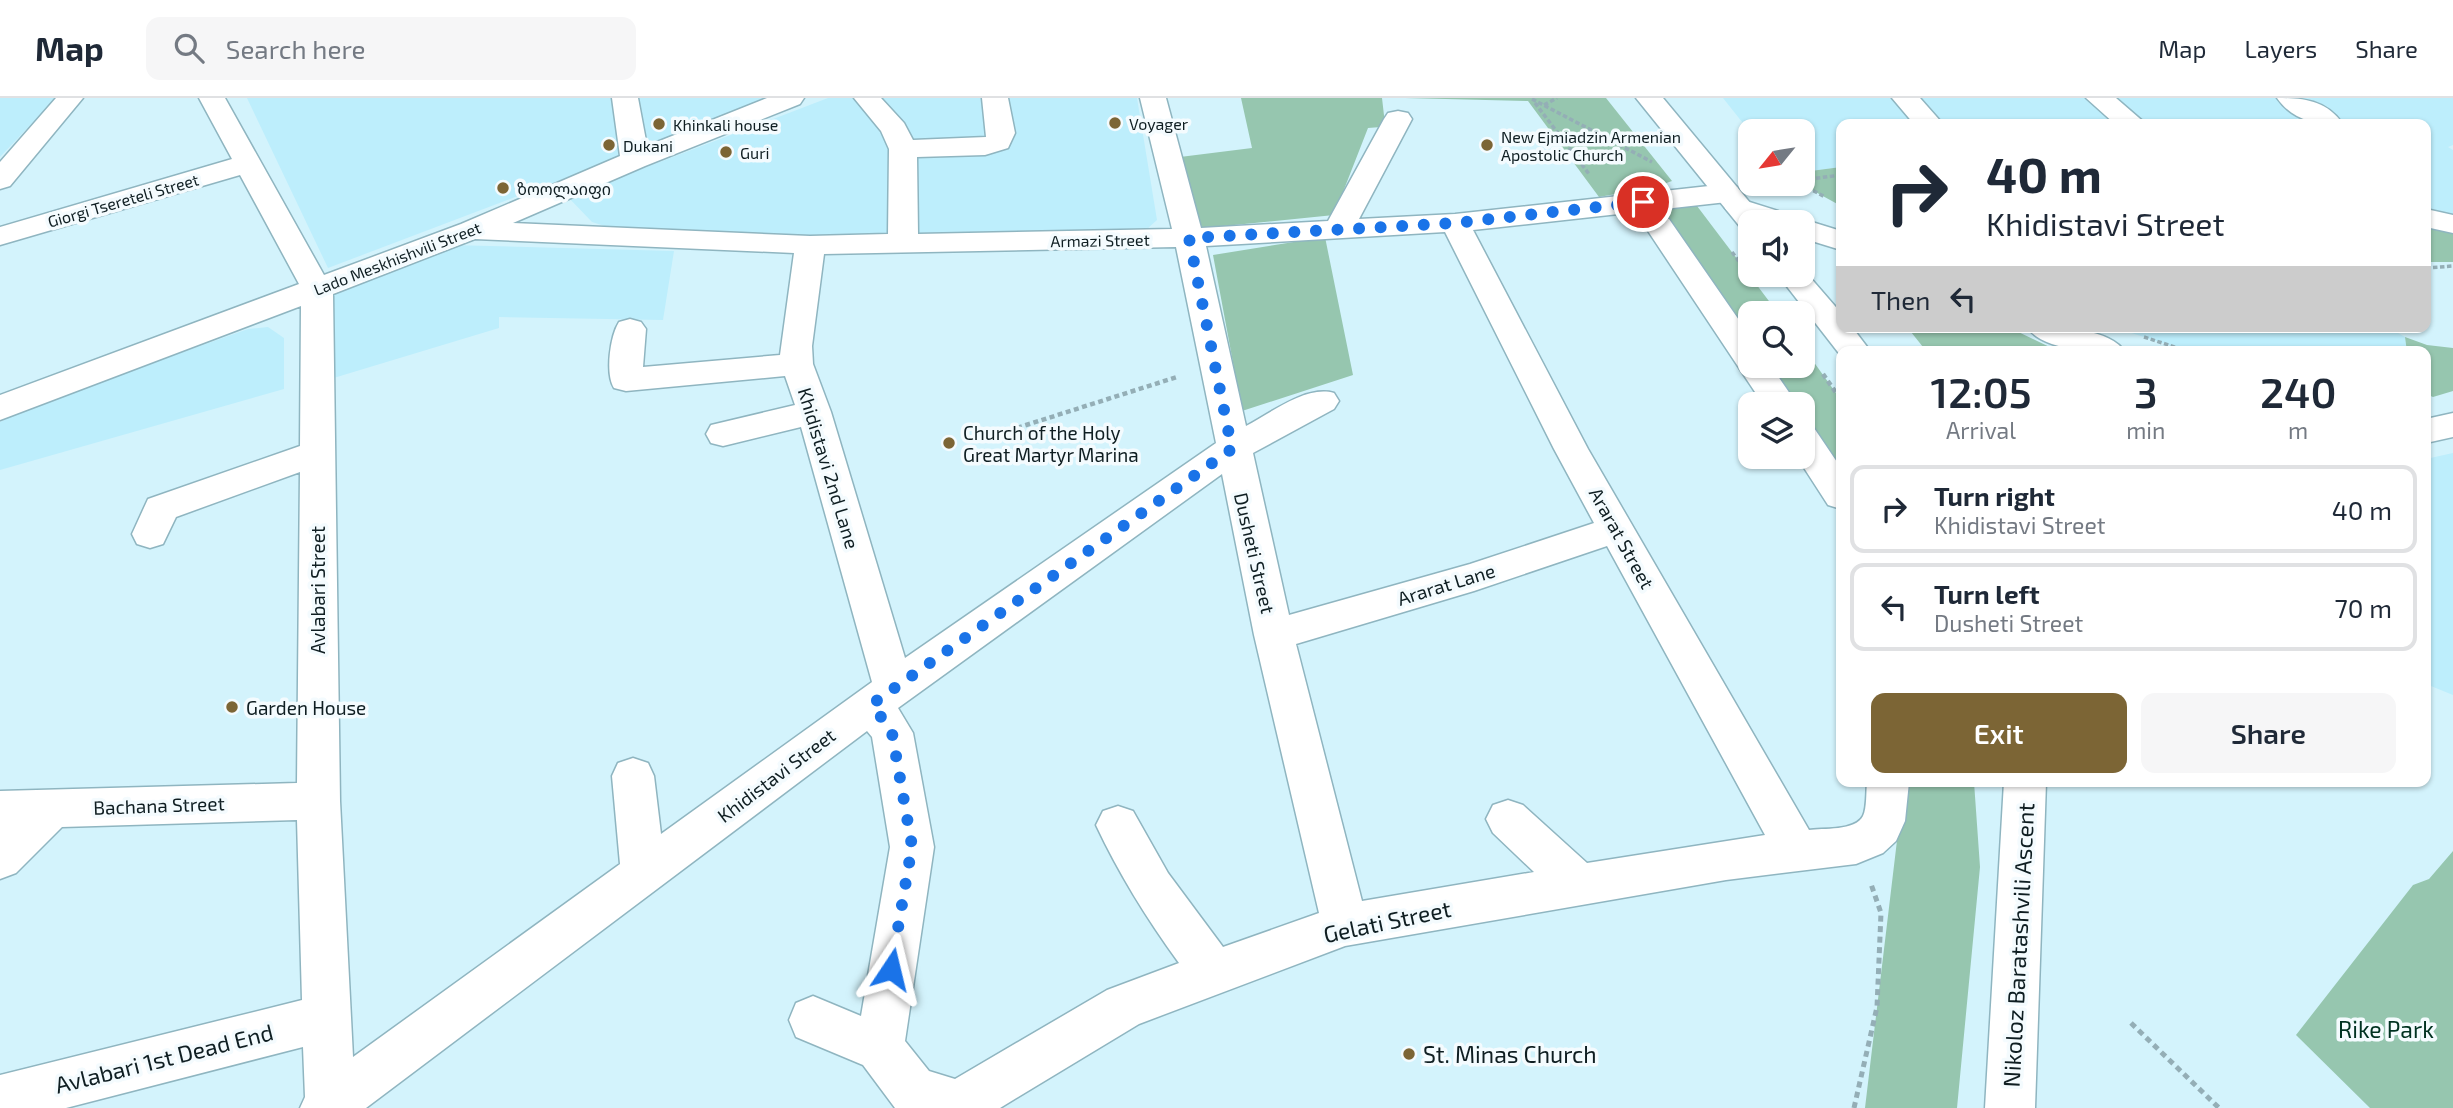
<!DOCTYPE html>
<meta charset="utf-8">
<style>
:root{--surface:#fff;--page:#f6f6f7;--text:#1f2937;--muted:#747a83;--line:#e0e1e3;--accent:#7c6535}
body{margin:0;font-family:"Exo 2","Noto Sans Georgian",sans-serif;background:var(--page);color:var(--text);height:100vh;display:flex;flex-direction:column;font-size:26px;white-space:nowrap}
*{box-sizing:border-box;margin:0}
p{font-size:23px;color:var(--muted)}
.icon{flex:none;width:38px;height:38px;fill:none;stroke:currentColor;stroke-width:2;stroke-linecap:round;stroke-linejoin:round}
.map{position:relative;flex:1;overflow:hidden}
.details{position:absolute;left:1836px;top:248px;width:595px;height:441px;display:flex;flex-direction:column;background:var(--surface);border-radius:14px;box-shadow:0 2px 5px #0004}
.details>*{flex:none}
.hud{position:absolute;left:1836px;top:21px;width:595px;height:214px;border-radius:14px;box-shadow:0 2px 5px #0004;background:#fff;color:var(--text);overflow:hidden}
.needle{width:46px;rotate:240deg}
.fabs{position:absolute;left:1738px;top:21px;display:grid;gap:14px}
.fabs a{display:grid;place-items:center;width:77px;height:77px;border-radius:14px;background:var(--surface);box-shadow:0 2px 5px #0004;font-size:35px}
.pin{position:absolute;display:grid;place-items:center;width:60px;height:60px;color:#fff;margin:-30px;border:4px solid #fff;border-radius:50%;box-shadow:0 2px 7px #0007}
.me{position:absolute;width:77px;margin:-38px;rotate:10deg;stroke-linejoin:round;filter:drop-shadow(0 0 5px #0008)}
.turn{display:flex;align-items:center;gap:24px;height:147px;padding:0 35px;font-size:32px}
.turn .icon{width:91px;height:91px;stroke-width:2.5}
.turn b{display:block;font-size:49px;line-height:60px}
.then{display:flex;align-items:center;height:66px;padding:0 35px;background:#0003;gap:14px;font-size:26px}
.eta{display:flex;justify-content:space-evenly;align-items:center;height:119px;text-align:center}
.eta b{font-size:42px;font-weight:600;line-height:49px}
.button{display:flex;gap:14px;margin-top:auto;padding:14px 35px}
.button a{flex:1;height:80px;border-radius:14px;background:var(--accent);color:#fff;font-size:28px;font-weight:600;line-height:80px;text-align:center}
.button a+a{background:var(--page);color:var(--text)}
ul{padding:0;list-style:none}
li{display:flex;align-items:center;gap:21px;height:88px;margin:0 14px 10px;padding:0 21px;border:4px solid var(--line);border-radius:14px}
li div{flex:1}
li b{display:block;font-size:26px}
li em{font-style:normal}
header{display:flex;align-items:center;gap:42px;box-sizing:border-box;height:98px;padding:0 35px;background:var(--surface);border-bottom:2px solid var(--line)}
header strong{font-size:33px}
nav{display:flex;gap:38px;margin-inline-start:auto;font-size:24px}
.search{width:490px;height:63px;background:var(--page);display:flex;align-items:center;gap:18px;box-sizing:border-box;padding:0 24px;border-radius:14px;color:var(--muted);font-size:26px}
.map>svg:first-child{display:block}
.built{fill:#bdeefc}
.green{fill:#96c6af}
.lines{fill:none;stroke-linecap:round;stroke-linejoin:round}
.minor-casing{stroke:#8fb5c0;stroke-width:3}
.major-casing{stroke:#8fb5c0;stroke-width:3}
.path-far2{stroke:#94aeb6;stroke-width:3.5;stroke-dasharray:4.5 2.5;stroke-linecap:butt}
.path-far1{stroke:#94aeb6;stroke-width:4.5;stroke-dasharray:5 3.5;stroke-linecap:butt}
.path{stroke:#94aeb6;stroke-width:5;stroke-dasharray:6 4.5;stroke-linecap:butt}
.minor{fill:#fff;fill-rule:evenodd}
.major{fill:#fff;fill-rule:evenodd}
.route{stroke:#1a73e8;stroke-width:12;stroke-dasharray:0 21.6}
.poi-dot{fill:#7c6535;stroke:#f4fbfe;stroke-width:2.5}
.labels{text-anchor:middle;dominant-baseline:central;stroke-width:7;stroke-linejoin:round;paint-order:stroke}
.far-poi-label{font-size:16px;fill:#0f1e22;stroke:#f4fbfe;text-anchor:start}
.far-street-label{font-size:16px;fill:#0f1e22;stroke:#f4fbfe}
.poi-label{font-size:19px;fill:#0f1e22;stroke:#f4fbfe;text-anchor:start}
.street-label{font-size:19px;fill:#0f1e22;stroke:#f4fbfe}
.near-street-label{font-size:23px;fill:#0f1e22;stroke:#f4fbfe}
.near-park-label{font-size:23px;fill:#003221;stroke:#f4fbfe}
.near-poi-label{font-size:23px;fill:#0f1e22;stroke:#f4fbfe;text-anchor:start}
</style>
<header>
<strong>Map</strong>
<div class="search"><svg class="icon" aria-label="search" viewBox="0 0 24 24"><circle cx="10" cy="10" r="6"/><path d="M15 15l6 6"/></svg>Search here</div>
<nav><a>Map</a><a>Layers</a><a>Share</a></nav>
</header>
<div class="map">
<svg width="2453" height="1010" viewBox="0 0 2453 1010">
<rect width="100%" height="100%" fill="#d3f3fc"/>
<path class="built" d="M0 0H56L0 59Z
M247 0H776L328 170Z
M828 0H1137L1157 122 1147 131 1051 139 814 141 627 135 592 124 568 99Z
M1723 0H1894L1920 26H1841V69L1803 74 1802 33 1750 34Z
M1916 0H2090L2123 26H1943Z
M2113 0H2277L2316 26H2146Z
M2299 0H2453V47L2448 49 2453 52V122L2426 116V26H2339Z
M450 147 674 153 663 222 499 219V230L327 282 324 193Z
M268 229 284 240V291L0 372V324L50 301 248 231Z
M2113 229H2388L2405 239 2407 254H2190Z
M2453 355V597L2426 586V361Z"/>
<path class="green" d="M1241 0H1382L1385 26 1381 29 1368 30 1334 117 1194 131 1180 59 1252 50Z
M1405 0H1606L1672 83 1655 89 1599 99 1528 3Z
M1841 69V108L1801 86 1803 74Z
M1694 104 1778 215H1750V249L1658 108Z
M2426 126 2453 133V164H2426Z
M1325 139 1353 277 1242 313 1213 157Z
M1907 229H2008L2060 254H1927Z
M2405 239 2427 247 2453 250V293L2433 299 2426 296V254H2407Z
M1803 249 1841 302V390L1803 330 1802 306H1787L1762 268H1802Z
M1904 684H1974L1980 769 1957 1010H1865Z
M2453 753V1010H2370L2296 937 2413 787 2429 781Z"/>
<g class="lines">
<defs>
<path id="minor" d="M56 0H83L10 88 0 91V64Z
M199 0H225L324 177 461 126 620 58 612 0H638L647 48 767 0H804L800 6 645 68 513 125 810 138 888 136 889 51 881 33 854 0H881L904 25 913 42 986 39 982 0H1008L1015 35 1008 50 985 57 917 59 918 136 1172 131 1140 0H1166L1201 130 1328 123 1384 21 1388 15 1398 13 1408 15 1412 21 1359 121 1455 116 1727 86 1737 89 1741 95 1737 101 1727 104 1473 132 1588 351 1809 732C1822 730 1856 733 1863 718 1867 710 1866 694 1867 684H1909L1905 723 1896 743 1883 755 1856 766 1726 782 1345 848 1139 926 1000 1010H895L863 967 796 939 789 922 796 905 813 898 861 918 890 749 872 639 867 633 366 1010H300L305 999 303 949 66 1010H0V977L302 902 297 722 62 729 16 775 0 781V693L297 685 300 374 176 419 163 446 150 450 137 446 132 436 148 401 300 348 301 208 0 322V297L299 186 240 77 0 147V129L232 61ZM1445 134 1554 351 1594 425 1470 466 1289 517 1253 355 1334 311 1339 303 1334 295C1306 287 1271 315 1246 328L1206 148ZM475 141 794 155 780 257 643 269 646 231 641 224 630 221 619 224C610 238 605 276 614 290L626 293 785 278 795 307 711 327 706 336 711 345 723 348 801 329 872 584 661 736 654 678 648 665 633 660 618 665 612 678 620 766 353 959 340 703 333 196ZM1176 149 1216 345 905 560 831 314 813 266 812 248 824 156ZM1222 376 1254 537 1319 815 1223 849 1168 775 1133 713 1118 708 1103 713 1096 727C1119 776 1147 821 1179 865L1107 892 955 981 929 973 905 943 934 749 913 635 898 610ZM1607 448 1765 737 1587 765 1523 707 1508 702 1493 707 1486 721 1493 735 1534 774 1362 803 1296 546 1474 493Z
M1892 0H1920L1943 26H1914Z
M2086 0H2116L2146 26H2115Z
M2277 0C2303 0 2326 2 2343 26 2317 27 2293 23 2277 0Z
M1740 101 1794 118 1798 122 1812 124 1841 133V152L1802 140V124C1780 124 1740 131 1725 110L1730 104Z
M2426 111 2453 117V135L2426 129Z
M1659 118 1669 121 1750 238V268H1771L1797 306H1763L1644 127 1649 121Z
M2027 229C2053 229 2110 229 2125 254 2099 254 2043 254 2027 229Z
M2453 315V339L2426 345V321Z
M1802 327 1814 330 1841 370V411L1828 407 1797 359H1802Z"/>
<path id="major" d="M1636 0H1663L1766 124H1750V133L1741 130Z
M1802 170 1841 215V229H1852L1871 254H1841V258L1778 177H1802Z
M2004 684H2046L2035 1010H1985Z"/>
</defs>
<use href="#minor" class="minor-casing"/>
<use href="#major" class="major-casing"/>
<path class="path-far2" d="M1532 1 1652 64
M1535 5 1589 76
M1544 7 1557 0
M1802 82 1841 77
M1801 86 1825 99
M1732 154 1754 184
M2426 170 2453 168
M2144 239 2190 254"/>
<path class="path-far1" d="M1823 276 1841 302
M1001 335 1177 279"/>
<path class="path" d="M2131 925 2219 1010
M1854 1010 1877 909 1881 815 1871 786"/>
<use href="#minor" class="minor"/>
<use href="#major" class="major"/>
</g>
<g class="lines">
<path class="route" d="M891 871 912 748 892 635 872 606 1232 351 1189 140 1455 125 1643 104"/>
</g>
<g class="poi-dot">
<circle cx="1115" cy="25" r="7"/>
<circle cx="659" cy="26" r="7"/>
<circle cx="609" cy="47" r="7"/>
<circle cx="1487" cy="47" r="7"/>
<circle cx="726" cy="54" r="7"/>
<circle cx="503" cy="90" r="7"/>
<circle cx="949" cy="345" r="7"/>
<circle cx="232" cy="609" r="7"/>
<circle cx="1409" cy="956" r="7"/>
</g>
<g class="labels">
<g class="far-poi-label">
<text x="1129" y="25">Voyager</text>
<text x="673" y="26">Khinkali house</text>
<text x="1501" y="38">New Ejmiadzin Armenian<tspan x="1501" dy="18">Apostolic Church</tspan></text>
<text x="623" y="47">Dukani</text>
<text x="740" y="54">Guri</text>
<text x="517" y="90">ზოოლაიფი</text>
</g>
<g class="far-street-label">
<text transform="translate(123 102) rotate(-16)">Giorgi Tsereteli Street</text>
<text transform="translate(1100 142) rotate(-1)">Armazi Street</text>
<text transform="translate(397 160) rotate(-21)">Lado Meskhishvili Street</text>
</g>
<g class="poi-label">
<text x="963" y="334">Church of the Holy<tspan x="963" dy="22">Great Martyr Marina</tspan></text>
<text x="246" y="609">Garden House</text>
</g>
<g class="street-label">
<text transform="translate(829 370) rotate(73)">Khidistavi 2nd Lane</text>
<text transform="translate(1622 440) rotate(61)">Ararat Street</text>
<text transform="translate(1255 455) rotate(77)">Dusheti Street</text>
<text transform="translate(1446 486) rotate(-17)">Ararat Lane</text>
<text transform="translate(317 492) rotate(-90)">Avlabari Street</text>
<text transform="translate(776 677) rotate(-37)">Khidistavi Street</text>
<text transform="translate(159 707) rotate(-2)">Bachana Street</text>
</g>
<g class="near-street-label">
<text transform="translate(1387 823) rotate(-12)">Gelati Street</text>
<text transform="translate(2018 847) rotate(-87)">Nikoloz Baratashvili Ascent</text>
<text transform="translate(164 960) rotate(-14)">Avlabari 1st Dead End</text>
</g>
<g class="near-park-label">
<text x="2386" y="931">Rike Park</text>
</g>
<g class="near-poi-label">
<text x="1423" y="956">St. Minas Church</text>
</g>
</g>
</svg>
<div class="fabs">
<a><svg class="needle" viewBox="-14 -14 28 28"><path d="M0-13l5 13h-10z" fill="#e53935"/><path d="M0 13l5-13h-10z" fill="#747a83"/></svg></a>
<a><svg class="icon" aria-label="sound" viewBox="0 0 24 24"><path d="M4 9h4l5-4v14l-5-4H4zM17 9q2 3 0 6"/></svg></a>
<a><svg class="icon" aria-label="search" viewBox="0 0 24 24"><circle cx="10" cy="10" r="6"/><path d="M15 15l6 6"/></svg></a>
<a><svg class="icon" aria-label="layers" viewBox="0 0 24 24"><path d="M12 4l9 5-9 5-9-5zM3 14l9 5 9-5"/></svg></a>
</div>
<div class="pin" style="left:1643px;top:104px;background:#d93025"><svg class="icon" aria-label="arrive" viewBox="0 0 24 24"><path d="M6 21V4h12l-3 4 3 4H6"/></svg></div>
<svg class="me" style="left:891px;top:871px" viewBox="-20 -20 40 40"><path d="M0-17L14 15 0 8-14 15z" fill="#1a73e8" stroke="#fff" stroke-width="4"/></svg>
<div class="hud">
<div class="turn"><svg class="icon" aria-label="right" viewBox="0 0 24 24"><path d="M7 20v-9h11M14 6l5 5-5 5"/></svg><div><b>40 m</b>Khidistavi Street</div></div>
<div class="then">Then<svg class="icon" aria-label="left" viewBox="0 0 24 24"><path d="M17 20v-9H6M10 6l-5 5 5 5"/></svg></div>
</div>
<section class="details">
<div class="eta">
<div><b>12:05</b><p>Arrival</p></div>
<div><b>3</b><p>min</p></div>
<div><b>240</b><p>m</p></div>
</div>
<ul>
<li><svg class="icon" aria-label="right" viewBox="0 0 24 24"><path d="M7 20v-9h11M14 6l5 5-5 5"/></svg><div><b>Turn right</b><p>Khidistavi Street</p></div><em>40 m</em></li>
<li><svg class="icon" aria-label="left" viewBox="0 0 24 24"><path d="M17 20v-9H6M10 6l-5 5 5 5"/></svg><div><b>Turn left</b><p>Dusheti Street</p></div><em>70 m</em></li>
</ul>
<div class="button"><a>Exit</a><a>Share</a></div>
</section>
</div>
